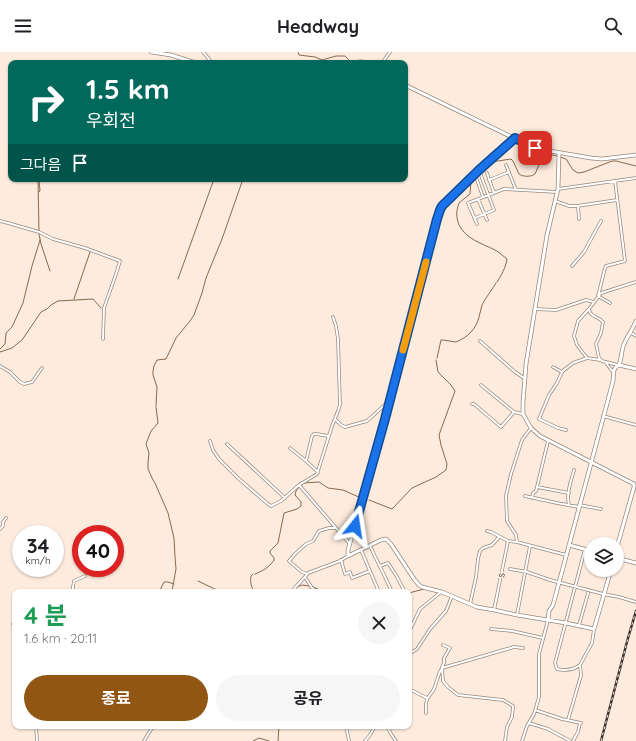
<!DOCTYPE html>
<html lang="ko">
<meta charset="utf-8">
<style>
:root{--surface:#fff;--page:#f6f6f6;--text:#202124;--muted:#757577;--accent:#915514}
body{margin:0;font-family:Quicksand,"Noto Sans KR",sans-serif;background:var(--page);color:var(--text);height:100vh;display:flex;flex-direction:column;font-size:15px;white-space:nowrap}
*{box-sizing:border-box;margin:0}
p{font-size:13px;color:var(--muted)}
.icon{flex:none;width:22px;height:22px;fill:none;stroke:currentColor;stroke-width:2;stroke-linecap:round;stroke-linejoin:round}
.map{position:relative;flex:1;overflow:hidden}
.drawer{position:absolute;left:12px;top:537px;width:400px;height:140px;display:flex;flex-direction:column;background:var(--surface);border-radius:8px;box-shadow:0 1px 3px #0004}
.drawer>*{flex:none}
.top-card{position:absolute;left:8px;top:8px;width:400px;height:122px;border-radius:8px;box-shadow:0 1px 3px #0004;background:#00695c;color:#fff;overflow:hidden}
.tools{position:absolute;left:584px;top:485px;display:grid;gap:8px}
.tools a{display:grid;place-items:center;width:40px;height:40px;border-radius:50%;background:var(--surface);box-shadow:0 1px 3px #0004;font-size:20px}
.speed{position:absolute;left:12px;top:473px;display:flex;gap:8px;font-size:20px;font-weight:700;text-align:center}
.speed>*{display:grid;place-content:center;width:52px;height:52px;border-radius:50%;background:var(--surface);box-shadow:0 1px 3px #0004;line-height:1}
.speed small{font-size:10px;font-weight:400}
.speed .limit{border:6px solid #d22;background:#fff;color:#111}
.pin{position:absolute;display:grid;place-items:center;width:34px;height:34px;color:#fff;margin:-17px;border-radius:8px;box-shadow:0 2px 6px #0006}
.me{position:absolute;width:44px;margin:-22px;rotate:15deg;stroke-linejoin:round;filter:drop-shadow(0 0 3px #0008)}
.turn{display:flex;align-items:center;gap:14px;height:84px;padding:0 12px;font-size:18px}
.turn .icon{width:52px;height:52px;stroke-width:2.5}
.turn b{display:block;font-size:28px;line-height:34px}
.then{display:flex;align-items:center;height:38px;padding:0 12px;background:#0003;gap:8px;font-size:15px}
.round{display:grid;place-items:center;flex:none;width:42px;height:42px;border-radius:21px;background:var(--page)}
.headline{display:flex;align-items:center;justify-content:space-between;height:68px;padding:0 12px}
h1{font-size:24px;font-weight:700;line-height:30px;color:#1e9e55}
.action{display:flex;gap:8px;margin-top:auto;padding:8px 12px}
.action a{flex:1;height:46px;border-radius:24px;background:var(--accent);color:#fff;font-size:16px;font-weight:700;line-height:46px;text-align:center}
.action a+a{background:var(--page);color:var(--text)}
header{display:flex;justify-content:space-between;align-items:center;height:52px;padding:0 12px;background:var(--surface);font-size:18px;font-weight:700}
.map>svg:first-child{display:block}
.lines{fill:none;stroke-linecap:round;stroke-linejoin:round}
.stream{stroke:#876a50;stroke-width:1}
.street-casing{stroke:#97887b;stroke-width:3.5}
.secondary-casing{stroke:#97887b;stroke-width:4.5}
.street{stroke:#fff;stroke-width:2}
.secondary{stroke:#fff;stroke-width:3}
.rail-casing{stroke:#3a332d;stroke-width:2.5}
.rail{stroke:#fdebdd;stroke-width:1;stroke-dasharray:3;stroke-linecap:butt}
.route-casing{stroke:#114b97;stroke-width:10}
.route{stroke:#1a73e8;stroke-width:7}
.slow{stroke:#f59e0b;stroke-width:7}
.labels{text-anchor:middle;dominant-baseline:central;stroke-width:3;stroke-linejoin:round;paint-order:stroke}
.street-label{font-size:10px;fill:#1f1914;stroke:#fdebdd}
</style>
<header><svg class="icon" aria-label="menu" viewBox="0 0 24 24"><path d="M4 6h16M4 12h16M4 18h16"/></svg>Headway<svg class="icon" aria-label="search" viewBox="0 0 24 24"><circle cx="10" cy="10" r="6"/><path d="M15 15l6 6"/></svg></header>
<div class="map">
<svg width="636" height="689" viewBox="0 0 636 689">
<rect width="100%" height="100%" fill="#fdebdd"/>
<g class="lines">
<path class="stream" d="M298 0 299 3 315 5 322 8 336 4H345L350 9 362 8
M560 105 566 107 573 118 578 121 584 120 612 109H616L636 114
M482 117 491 110 511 107 513 109 519 122C523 125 531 125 535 122L544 101 557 104
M38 127 39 182 41 192 50 219
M472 127 471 129 470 142 459 151C456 159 456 165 459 173 466 187 481 191 495 198 499 200 503 204 507 207 506 215 501 224 497 230
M39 140 40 139 39 127
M178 227 214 127
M74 247 90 200
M0 297 5 292 6 281 12 275 23 251 32 214 40 188
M0 300 12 296 22 288 41 260 47 257 51 253 58 249 93 247 101 256
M437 306 441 288H443L456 290C468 285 476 277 479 265 480 261 481 257 482 253 486 245 492 238 496 231
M156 354 157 335 153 323V319L154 314 157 308 166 307 176 286 185 275 190 269 194 263 202 241 206 226 222 187 243 127
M156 355 158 371 151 379 146 392 149 401 148 410V417L153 428 155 431 168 461 174 486 175 505 176 517 172 539
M301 434 304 431 319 430 328 436 343 438 361 446
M369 448 392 457 412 436 436 425 446 418 447 412 441 393 439 383 455 339 451 333 438 320 436 308
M274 508V506L270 501V499L278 491 284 461 297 457 301 454V450L295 443 296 439 299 435
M253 522 251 524C250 530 251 536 255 540
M255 522C262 519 269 516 274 508
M198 529 221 540
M297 535 302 533 309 534
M313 535 320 538 327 540
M159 540 164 530H168L174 532
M409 541 424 537
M253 689 259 686 269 689
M278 689 279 674"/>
<defs>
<path id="street" d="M203 0 209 7 211 11
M382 11 390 0
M506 113 516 138
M487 121 494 141
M477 128 483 145
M489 128 509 120
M558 137 636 126
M478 147 487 168
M555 149 569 154H577L617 148
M578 154 579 167
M475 166 494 158 479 118
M0 169 8 171 39 180 53 187 85 196 120 209 116 222 104 256 103 287
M477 172 468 151 504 137 557 140
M572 214 584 200 601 169
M610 251 598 244 605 216 606 214 625 209 615 129
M535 257 556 258 586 248 594 250
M631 281 636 284
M480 289 515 320 524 326
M587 306 577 293 574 284 578 269 588 258
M606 311 613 320
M618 313 602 309 599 306 596 292 601 281 603 270C599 264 590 266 589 257L601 241 636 230
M0 314 10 320 20 330 24 332 32 330 42 316
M553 315 562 320
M481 333 514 360 523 362
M472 352H474L501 375 514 360
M603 364 636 373
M335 367 341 373 345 375 367 369 389 349
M566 378 558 376 539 367 549 343 557 331 562 320 564 318 573 311 587 306 600 308
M210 389 213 398 219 407 238 426 268 452 271 454 281 449 299 433 317 422 332 374 338 359 340 353 338 287 336 274 333 265
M227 392 285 446
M290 396 306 409
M318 420 306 409 312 384 314 382H316L329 384
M299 433 349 491
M537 435 569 441
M525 444 557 451 579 455
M532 446 533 441 536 439 548 389
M569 453C566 442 571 429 574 418
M579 453 601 457
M0 477 3 474V470L6 466
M487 479 491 480 508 489 517 490 566 503
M517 490 516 483 507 469 506 444 511 422 522 388 531 376
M370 494 386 527 392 540
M361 498 379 540
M341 508 345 522 350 520 352 526 370 519
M380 514 388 511 396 523 405 540
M510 517 527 520 550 528 603 542 619 545 636 550
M307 522 302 520 290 510 289 509 295 502 306 492 313 489 319 479 329 476H336
M305 525 312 536 318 540
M73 540V535L74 529 85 524
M292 540C296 533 303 528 308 521L340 509 348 504
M470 552 476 525 478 507 480 499 483 496 492 493 499 485
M494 558 508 489
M517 563 530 494
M13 572 15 573
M579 573 589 538
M491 577 512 579 543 586
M409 580 420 557 441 540
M443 593 450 596 444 606V611L442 615 443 629 448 635 458 643 503 648 513 654 512 665 507 675 505 689
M409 602 417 597 430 577 446 559 452 544
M580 613C573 618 565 619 557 617L555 611 585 497
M409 637 427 646
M535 658 562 667 581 671
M426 661C426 657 425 652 427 648 428 644 432 641 434 637 437 630 438 622 442 616L514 595 523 596
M568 668 580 627 581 623 580 613 592 591 594 577
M529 671 548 677 570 689
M36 674 37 689
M346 674 349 689
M387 674 391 682 396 689
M144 689 153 674
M365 689 370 683 375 674
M522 689 527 674 534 662 539 645V602L548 568
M573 689 578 680 580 671"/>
<path id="secondary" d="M151 0 171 3 196 11
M405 33 524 91 535 96 544 98 591 106 602 107 636 103
M515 86 479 118 442 154 440 158 385 367 348 498V504L381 488 386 487 391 492 414 527 419 533 422 535 442 540 477 555 494 558 517 563 566 571 594 577 611 518
M559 101 558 137 547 183 526 312 523 350V362L531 376 540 384 634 432V435L617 495
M619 313 636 317
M569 493 591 499
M617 506 636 511
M548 568 549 559 553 553 608 348 613 329 614 318 616 315 619 313C622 306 621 297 625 290 628 283 633 277 636 269"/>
</defs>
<use href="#street" class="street-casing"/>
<use href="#secondary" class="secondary-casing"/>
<use href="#street" class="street"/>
<use href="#secondary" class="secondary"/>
<defs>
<path id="rail" d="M601 689 628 586 636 559"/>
</defs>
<use href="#rail" class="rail-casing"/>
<use href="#rail" class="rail"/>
</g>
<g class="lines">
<defs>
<path id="route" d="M355 474 385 367 437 167 440 158 442 154 479 118 515 86 535 96"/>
</defs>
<use href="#route" class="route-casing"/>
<use href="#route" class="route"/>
<path class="slow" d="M403 298 426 210"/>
</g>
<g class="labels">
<g class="street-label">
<text transform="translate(501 523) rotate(-80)">s</text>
</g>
</g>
</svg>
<div class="tools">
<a><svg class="icon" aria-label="layers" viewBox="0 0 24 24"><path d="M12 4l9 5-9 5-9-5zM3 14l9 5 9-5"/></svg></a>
</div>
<div class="speed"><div>34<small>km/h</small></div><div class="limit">40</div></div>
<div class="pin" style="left:535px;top:96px;background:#d93025"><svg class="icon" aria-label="arrive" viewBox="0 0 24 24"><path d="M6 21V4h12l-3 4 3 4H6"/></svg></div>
<svg class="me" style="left:355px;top:474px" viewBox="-20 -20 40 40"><path d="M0-17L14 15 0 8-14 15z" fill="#1a73e8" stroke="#fff" stroke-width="4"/></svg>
<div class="top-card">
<div class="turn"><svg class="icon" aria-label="right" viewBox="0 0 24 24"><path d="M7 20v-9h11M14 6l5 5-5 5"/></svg><div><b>1.5 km</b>우회전</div></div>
<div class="then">그다음<svg class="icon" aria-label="arrive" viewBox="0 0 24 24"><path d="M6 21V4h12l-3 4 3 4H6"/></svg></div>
</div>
<section class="drawer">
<div class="headline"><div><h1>4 분</h1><p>1.6 km · 20:11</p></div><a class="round"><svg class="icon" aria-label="close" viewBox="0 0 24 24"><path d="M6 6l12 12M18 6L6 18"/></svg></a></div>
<div class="action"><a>종료</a><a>공유</a></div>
</section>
</div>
